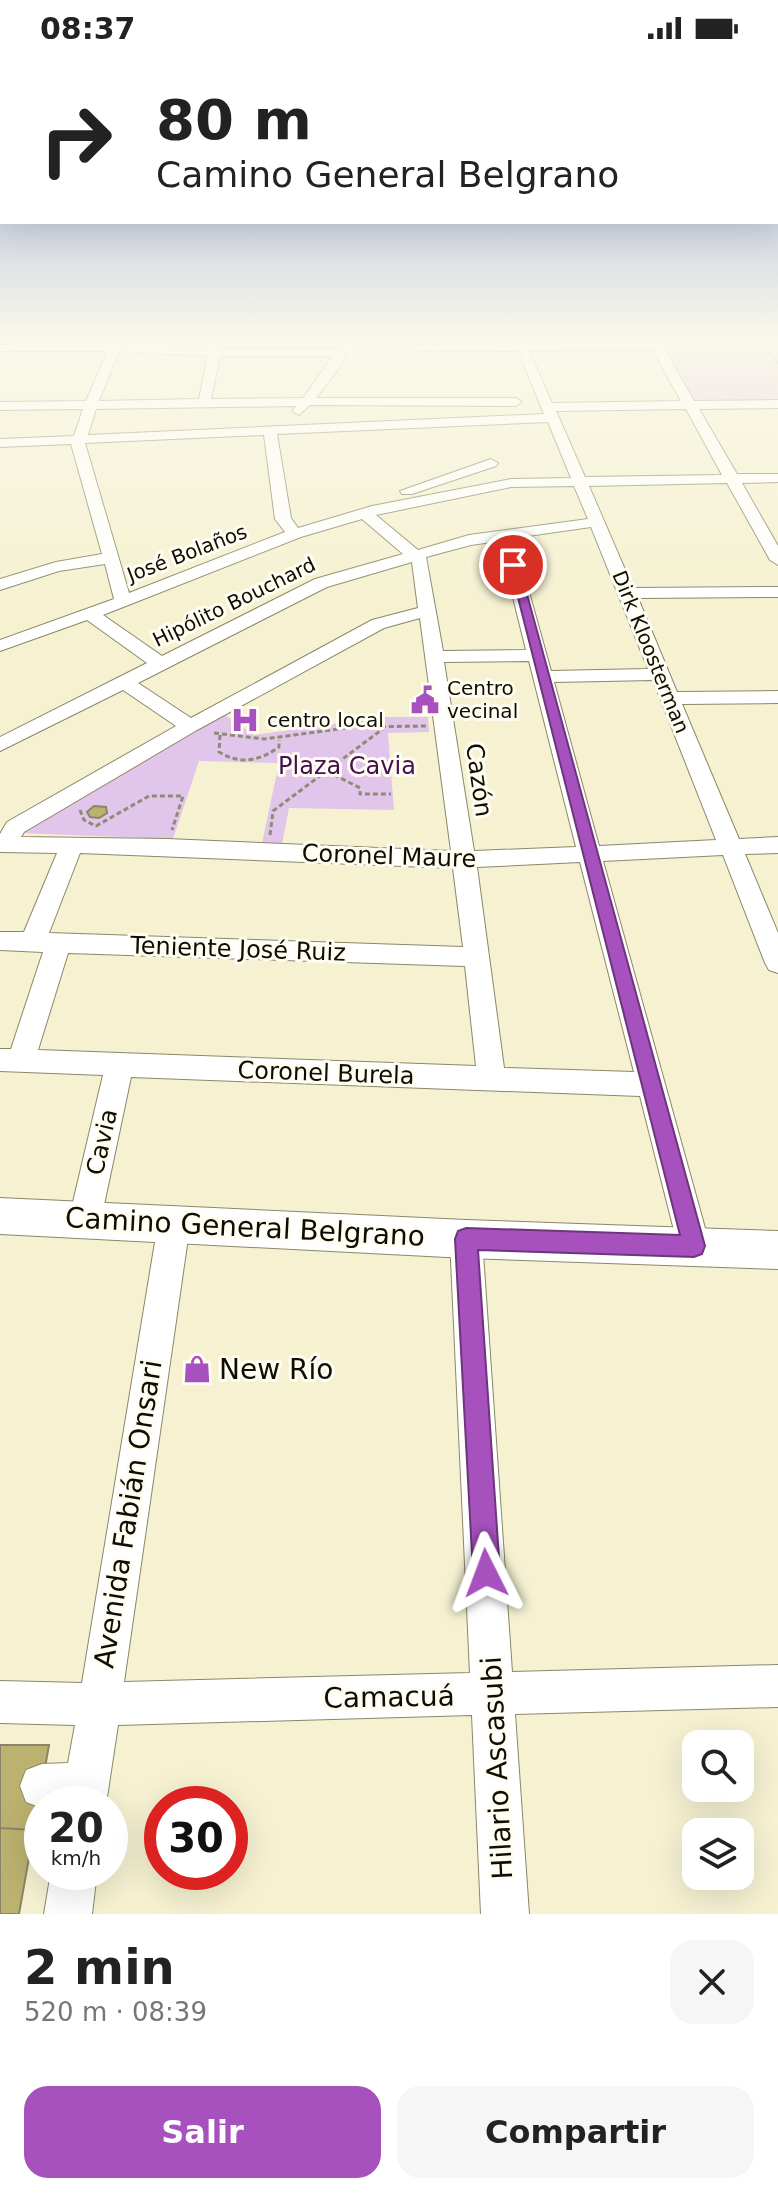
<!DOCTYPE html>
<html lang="es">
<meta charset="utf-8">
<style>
:root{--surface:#fff;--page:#f6f6f6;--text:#222;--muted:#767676;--accent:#a751bf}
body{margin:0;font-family:"DejaVu Sans",sans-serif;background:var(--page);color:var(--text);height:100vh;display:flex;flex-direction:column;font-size:30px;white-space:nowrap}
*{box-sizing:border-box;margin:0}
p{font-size:26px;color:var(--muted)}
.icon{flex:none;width:44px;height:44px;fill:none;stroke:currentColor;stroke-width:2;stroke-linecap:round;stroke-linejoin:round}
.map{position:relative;height:1858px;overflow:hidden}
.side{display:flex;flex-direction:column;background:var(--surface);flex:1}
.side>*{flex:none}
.guide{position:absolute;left:0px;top:0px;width:778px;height:168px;box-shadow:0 8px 32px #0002;background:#fff;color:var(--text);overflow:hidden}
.controls{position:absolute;left:682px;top:1674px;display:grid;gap:16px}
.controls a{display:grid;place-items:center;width:72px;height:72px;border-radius:16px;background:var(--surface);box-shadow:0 8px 32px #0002;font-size:40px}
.speed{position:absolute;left:24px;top:1730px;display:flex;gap:16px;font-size:40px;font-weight:700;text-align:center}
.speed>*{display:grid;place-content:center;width:104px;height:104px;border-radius:50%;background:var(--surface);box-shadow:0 8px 32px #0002;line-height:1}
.speed small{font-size:20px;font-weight:400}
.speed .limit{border:12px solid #d22;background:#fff;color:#111}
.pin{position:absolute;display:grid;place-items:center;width:68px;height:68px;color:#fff;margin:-34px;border:4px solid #fff;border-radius:50%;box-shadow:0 2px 8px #0007}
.me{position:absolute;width:88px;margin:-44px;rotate:357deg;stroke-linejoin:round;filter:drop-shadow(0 0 6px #0008)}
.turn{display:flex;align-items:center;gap:28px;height:168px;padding:0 24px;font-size:36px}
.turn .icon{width:104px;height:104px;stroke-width:2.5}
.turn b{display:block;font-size:56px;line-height:68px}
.round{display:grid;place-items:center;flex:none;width:84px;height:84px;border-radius:24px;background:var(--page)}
.overview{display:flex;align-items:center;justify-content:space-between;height:136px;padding:0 24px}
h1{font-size:48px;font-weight:700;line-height:60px}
.primary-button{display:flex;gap:16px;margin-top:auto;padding:16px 24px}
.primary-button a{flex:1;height:92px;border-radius:24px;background:var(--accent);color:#fff;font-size:32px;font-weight:700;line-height:92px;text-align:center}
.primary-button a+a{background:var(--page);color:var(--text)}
.status{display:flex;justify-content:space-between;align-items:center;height:56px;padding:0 40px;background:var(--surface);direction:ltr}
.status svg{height:22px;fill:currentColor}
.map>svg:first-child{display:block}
.green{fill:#e2c5ea}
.building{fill:#bcb26f;stroke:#898568;stroke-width:2}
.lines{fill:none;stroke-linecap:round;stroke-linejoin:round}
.minor-casing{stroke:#8b8769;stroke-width:2}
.major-casing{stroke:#8b8769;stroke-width:2}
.path-far1{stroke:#8f8b76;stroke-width:2;stroke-dasharray:4 2;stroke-linecap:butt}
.path{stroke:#8f8b76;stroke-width:3;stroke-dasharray:5 3;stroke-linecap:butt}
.minor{fill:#fff;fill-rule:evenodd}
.major{fill:#fff;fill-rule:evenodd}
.route{fill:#a751bf;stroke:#6d357c;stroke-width:2}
.labels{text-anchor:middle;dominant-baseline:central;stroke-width:6;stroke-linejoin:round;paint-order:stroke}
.far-street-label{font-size:20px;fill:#0e0c03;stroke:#fffdf1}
.far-poi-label{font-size:20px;fill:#0e0c03;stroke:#fffdf1;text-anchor:start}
.park-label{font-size:24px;fill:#430f50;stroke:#fffdf1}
.street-label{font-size:24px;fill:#0e0c03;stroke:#fffdf1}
.near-street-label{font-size:28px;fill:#0e0c03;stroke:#fffdf1}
.near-poi-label{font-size:28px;fill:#0e0c03;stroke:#fffdf1;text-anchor:start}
</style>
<div class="status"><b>08:37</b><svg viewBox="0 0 49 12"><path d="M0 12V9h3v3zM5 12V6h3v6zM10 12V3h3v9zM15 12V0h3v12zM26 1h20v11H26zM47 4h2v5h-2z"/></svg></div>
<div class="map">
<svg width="778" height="1858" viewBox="0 0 778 1858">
<rect width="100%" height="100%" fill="#f5f1d1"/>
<path class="green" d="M661 286H778V347H696Z
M225 659 254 679 385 661H428L429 676 388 677 394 754 289 752 282 788 262 787 279 707 199 705 173 783 20 777 24 768Z"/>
<path class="building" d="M94 750 106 751 107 757 99 762 90 761 87 756Z
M0 1689H49L34 1774 0 1772Z
M0 1772 34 1774 19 1858H0Z"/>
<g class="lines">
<defs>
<path id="minor" d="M111 286 210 293 211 286H223L221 293H338L349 286H363L345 298 342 308 316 342H516L522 346 516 350 310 349 299 359 292 355 296 350 96 353 88 379 544 358 518 295 409 294V290L413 289 660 286 694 345 778 344V352L699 353 737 418H778V426L742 427 778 490V509L770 504 727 427 589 430 633 532 778 531V541L638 542 677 636 778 635V647L682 648 739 783 778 781V797L745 798 778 877V917L769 914 765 907 723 799 603 805 710 1190 705 1201 694 1205 683 1201 678 1190 640 1040 131 1021 101 1163 96 1173 85 1178 74 1173 69 1163 103 1019 0 1015V993H11L43 896 0 894V876H24L57 797 0 796V778L7 766 176 670 123 634 0 695V681L147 607 87 564 0 595V584L114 543 105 508 59 515 0 534V523L56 506 102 498 71 388 0 391V383L74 380 83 353 0 354V346L86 345 108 295H0V289ZM652 293 681 345 552 347 529 295ZM119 295 208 300 199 343 99 345ZM220 300H333L303 342 211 343ZM686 353 722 419 585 421 556 355ZM548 366 571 422 511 423 372 450 298 472 291 462 277 378ZM264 379 275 463 285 476 129 537 85 387ZM574 430 588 463 469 479 418 494 376 459 511 431ZM362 463 403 498 315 523 162 600 103 559 301 481ZM591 471 648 613 551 615 514 482ZM499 485 526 594 443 595 426 501 471 489ZM412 506 418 552 372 564 191 662 138 627 327 531ZM420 562 451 795 167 783 21 781 24 776 197 674 384 572ZM529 605 576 791 474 795 444 606ZM653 624 716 784 599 790 554 626ZM80 797 453 812 463 891 49 877ZM580 806 634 1016 504 1012 477 811ZM68 897 465 910 476 1010 38 994Z
M491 403 498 407 496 410 412 438H402L400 435Z
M174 1153 185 1158 190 1168 124 1626 470 1617 450 1183 455 1172 466 1168 477 1172 482 1183 512 1616 778 1609V1651L515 1658 529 1858H481L472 1659 118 1669 106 1748H42V1752L26 1746 20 1730 26 1714 42 1708 68 1707 75 1669 0 1667V1625L82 1627 158 1168 163 1158Z
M51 1816H97L92 1858H44Z"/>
<path id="major" d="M0 1142 466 1164 778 1175V1213L466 1202 0 1178Z"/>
</defs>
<use href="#minor" class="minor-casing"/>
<use href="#major" class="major-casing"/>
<path class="path-far1" d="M377 286 402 290
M761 286 778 307
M673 290 672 287 682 286"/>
<path class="path" d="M214 677 264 683 354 671 427 670
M220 679 219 696C240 709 260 705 279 691V684
M327 715 360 732V738H391
M80 754 84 764 96 770 149 740H183L172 774
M270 779 273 755 384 672"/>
<use href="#minor" class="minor"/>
<use href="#major" class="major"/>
</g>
<linearGradient id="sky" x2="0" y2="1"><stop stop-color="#96a6db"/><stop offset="0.52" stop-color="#faf9ea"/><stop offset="1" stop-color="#faf9ea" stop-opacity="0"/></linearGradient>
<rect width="778" height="546" fill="url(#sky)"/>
<path class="route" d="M509 506 519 509 705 1190 702 1198 694 1201 478 1194 500 1517 496 1527 486 1531 477 1527 473 1517 455 1183 458 1175 466 1172 680 1179Z"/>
<defs>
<symbol id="civic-bare" viewBox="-9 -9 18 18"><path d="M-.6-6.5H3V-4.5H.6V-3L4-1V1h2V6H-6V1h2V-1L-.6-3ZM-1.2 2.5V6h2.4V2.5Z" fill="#a751bf" stroke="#fffdf1" stroke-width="2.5" paint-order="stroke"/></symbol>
<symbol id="hospital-bare" viewBox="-9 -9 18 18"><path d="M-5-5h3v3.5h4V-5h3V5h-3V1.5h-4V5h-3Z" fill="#a751bf" stroke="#fffdf1" stroke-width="2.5" paint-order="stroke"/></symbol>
<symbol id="shop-bare" viewBox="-9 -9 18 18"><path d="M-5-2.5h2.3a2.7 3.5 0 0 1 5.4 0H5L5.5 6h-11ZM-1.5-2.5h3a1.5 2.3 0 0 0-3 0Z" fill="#a751bf" stroke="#fffdf1" stroke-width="2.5" paint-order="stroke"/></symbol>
</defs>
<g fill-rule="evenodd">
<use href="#civic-bare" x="405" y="624" width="40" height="40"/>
<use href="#hospital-bare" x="225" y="644" width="40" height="40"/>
<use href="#shop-bare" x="177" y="1293" width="40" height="40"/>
</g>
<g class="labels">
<g class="far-street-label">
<text transform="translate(187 497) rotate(-21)">José Bolaños</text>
<text transform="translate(234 546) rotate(-26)">Hipólito Bouchard</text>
<text transform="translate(651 596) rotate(68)">Dirk Kloosterman</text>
</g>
<g class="far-poi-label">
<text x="447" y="632">Centro<tspan x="447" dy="23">vecinal</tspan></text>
<text x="267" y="664">centro local</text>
</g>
<g class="park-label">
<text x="347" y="710">Plaza Cavia</text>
</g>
<g class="street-label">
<text transform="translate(479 724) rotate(82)">Cazón</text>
<text transform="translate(389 800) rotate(2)">Coronel Maure</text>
<text transform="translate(238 893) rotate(2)">Teniente José Ruiz</text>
<text transform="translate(326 1017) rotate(2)">Coronel Burela</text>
<text transform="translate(102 1086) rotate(-77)">Cavia</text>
</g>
<g class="near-street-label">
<text transform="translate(245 1171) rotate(3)">Camino General Belgrano</text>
<text transform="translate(128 1458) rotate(-81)">Avenida Fabián Onsari</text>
<text transform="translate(389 1641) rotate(-1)">Camacuá</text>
<text transform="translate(497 1712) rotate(-93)">Hilario Ascasubi</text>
</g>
<g class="near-poi-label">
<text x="219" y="1313">New Río</text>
</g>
</g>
</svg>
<div class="controls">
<a><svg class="icon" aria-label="search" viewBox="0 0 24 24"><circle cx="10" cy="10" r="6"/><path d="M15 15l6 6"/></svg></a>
<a><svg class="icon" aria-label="layers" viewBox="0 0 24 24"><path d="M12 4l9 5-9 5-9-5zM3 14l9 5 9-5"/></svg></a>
</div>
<div class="speed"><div>20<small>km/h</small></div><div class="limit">30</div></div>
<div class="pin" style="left:513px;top:509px;background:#d93025"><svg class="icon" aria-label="arrive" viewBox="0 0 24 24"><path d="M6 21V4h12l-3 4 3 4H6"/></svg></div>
<svg class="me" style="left:486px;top:1517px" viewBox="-20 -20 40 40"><path d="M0-17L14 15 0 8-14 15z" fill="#a751bf" stroke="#fff" stroke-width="4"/></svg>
<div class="guide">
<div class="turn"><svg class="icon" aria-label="right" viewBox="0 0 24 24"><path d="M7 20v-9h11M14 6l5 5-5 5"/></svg><div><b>80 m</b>Camino General Belgrano</div></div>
</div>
</div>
<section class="side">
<div class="overview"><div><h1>2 min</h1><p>520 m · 08:39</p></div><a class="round"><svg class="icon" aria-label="close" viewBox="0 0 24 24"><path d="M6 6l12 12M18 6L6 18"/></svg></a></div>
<div class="primary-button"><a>Salir</a><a>Compartir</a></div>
</section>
